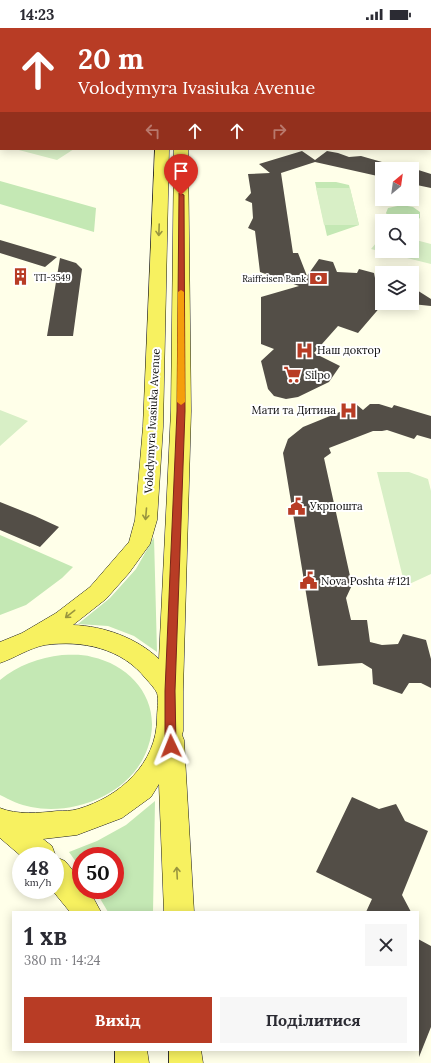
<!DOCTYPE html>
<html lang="uk">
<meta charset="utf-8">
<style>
:root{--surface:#fff;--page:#f7f7f7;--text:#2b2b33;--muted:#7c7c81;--accent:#b83c25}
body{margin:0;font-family:Lora,serif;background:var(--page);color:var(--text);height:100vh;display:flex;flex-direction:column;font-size:15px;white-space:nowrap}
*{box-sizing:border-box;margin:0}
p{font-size:13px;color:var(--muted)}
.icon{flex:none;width:22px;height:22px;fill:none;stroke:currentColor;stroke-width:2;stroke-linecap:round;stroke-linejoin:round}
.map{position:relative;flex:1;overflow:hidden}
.panel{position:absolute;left:12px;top:883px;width:407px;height:140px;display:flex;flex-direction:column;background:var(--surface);border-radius:0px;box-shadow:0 2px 10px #0003}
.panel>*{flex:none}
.hud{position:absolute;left:0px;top:0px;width:431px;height:122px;box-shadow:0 2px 10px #0003;background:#b83c25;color:#fff;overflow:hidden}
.needle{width:26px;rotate:29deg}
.controls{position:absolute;left:375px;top:134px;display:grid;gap:8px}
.controls a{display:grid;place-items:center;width:44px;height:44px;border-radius:0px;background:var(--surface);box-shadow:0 2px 10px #0003;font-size:20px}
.speed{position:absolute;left:12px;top:819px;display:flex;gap:8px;font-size:20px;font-weight:700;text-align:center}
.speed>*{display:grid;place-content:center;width:52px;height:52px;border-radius:50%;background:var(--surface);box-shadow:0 2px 10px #0003;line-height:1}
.speed small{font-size:10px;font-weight:400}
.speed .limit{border:6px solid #d22;background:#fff;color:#111}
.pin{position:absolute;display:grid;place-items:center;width:34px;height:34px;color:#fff;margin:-41px -17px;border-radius:50% 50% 50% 0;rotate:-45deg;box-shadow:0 0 4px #0007}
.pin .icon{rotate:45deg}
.me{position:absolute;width:44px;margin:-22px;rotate:358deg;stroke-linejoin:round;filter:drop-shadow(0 0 3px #0008)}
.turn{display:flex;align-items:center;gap:14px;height:84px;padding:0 12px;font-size:18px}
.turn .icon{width:52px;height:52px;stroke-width:2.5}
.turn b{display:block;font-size:28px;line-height:34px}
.lanes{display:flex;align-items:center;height:38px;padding:0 12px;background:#0003;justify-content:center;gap:20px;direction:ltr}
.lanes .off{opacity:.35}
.round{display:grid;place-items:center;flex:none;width:42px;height:42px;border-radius:0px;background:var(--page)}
.headline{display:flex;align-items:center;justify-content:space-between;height:68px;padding:0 12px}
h1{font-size:24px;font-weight:800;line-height:30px}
.button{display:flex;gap:8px;margin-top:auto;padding:8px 12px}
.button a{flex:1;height:46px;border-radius:0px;background:var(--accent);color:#fff;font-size:16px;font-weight:800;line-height:46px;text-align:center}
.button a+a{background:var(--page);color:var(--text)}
.status{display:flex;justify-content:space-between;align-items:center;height:28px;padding:0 20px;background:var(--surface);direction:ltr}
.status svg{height:11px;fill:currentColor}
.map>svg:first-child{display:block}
.green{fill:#c4e8b4}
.pitch{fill:#d8efc6}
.building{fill:#534e47}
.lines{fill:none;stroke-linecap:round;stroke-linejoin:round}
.major-casing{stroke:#1c1c1c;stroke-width:1}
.major{fill:#f7f160;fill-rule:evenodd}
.oneway{stroke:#99953e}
.route{fill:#b83c25;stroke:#782718}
.slow{fill:#f59e0b}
.labels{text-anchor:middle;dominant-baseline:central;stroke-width:4;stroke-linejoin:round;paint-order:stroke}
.far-poi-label{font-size:9px;fill:#0b0b0b;stroke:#fff;text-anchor:start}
.poi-label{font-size:11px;fill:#0b0b0b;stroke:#fff;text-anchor:start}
.street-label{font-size:11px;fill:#0b0b0b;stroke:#fff}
</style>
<div class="status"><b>14:23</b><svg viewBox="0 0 49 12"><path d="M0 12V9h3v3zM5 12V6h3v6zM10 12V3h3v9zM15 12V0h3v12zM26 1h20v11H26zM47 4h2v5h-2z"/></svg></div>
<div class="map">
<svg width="431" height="1035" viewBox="0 0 431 1035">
<rect width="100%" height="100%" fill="#ffffe9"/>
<path class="green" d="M0 153 96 180 94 204 0 176Z
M315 154H336L349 157 359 197 327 208Z
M402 177 413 179 420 184V190C412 196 391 196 386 185L388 180Z
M0 507 73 539 62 550 26 577 0 587Z
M154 509 157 624 134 608 108 598 78 596 110 570 136 541Z
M62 627C72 627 82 626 92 629 134 638 163 676 148 719 133 765 76 788 31 779 20 777 10 772 0 767V652C18 637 39 630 62 627Z
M155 773 153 884H108L95 862H115V828H81V841L69 824 97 813 126 797Z"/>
<path class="pitch" d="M15 121H74L57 132Z
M316 160H350L359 197H324Z
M382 208V223H412V211L431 216V236L371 221Z
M0 382 28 393 0 418Z
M377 444H409L428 451 431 463V546L405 558Z"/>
<path class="building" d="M302 123 315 132 327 123 338 125 349 129 361 128 382 134V149L315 134 281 145 293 225H298L307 248 319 231 333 234 337 244 357 245 359 241 374 245 375 250 382 253V277L358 305 338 298 314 325 340 338 329 354 298 369 286 371 274 368 268 361 261 333 274 321 261 316V269L299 258 260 244 255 203 248 200 253 190 252 175 245 172 251 165 248 146 270 145 259 136Z
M412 140 431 146V160L412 156Z
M0 212 44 225 57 229 45 239 0 225Z
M60 230 76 235 82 241 73 308H47Z
M412 259 431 271V278L412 276Z
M370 376H379L392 380 394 377 431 388V411L417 407 414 411 387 402 382 403H373L329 420 331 425 324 430 352 557 346 570 351 592H367L370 614 382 617 398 616 403 606 426 612 431 631V660L421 655H409L402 666 373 656 372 641 362 635 318 638 283 425 288 411 303 399 357 377 363 382Z
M0 474 35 488 59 499 40 519 0 502Z
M352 769 379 781 396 776 405 793 428 803 402 867 411 884H366L372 871 316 844Z
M418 911 431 918V999L419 1029Z"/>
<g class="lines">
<defs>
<path id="major" d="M161 0H171V1H161Z
M177 0H187V1H177Z
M155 121H169L163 399 157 492 150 516 129 545 106 571 73 597C104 598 137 610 159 631L171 383 174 121H188L191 383 183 663V703L182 707 184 712 194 884H164L159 756 151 769 122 790 77 807 43 811 52 818 56 829 65 833 81 852V862H89L101 884H70L52 862H55V828H21L0 810V780C17 787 39 785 57 783 64 783 71 783 78 781 120 769 157 735 157 690 157 683 159 672 157 665 155 661 150 655 146 651 122 620 82 612 45 617 29 620 15 630 0 635V614L22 605 56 585 90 559 129 514 135 492 143 399Z
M115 1022H147L149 1035H115Z
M169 1022H201L203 1035H169Z"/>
</defs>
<use href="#major" class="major-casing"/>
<use href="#major" class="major"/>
</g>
<defs><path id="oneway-shaft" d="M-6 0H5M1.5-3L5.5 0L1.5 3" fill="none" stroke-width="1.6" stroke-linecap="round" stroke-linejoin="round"/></defs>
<g class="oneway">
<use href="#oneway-shaft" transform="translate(159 202) rotate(92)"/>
<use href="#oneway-shaft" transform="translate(146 486) rotate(95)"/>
<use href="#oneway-shaft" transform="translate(70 586) rotate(142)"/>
<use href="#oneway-shaft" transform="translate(177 845) rotate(-93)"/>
</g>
<path class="route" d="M179 165 184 167 185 383 175 663 176 718 175 721 171 722 167 721 165 718V663L177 383Z"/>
<path class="slow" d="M181 262 184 264 185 374 181 377 177 374 178 264Z"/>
<defs>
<symbol id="building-bare" viewBox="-9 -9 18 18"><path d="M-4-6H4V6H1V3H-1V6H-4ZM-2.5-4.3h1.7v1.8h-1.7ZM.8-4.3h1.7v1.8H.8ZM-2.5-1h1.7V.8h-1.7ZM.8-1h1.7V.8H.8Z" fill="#b83c25" stroke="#fff" stroke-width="2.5" paint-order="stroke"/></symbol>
<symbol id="bank-bare" viewBox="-9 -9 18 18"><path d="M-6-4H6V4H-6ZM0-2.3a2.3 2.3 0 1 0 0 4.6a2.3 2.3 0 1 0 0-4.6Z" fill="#b83c25" stroke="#fff" stroke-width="2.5" paint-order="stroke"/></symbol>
<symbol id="hospital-bare" viewBox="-9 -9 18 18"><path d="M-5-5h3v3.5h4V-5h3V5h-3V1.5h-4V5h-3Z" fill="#b83c25" stroke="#fff" stroke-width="2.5" paint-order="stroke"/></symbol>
<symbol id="supermarket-bare" viewBox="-9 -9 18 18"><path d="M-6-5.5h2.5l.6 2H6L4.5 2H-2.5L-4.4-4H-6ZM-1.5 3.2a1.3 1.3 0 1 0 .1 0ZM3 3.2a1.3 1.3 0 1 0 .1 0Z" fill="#b83c25" stroke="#fff" stroke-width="2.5" paint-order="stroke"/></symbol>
<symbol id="civic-bare" viewBox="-9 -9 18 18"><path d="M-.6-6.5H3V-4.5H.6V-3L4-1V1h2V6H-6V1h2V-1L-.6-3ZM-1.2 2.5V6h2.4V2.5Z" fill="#b83c25" stroke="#fff" stroke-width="2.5" paint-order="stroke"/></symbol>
</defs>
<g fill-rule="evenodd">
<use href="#building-bare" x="8" y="236" width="25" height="25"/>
<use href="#bank-bare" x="306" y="238" width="25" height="25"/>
<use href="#hospital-bare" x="292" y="310" width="25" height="25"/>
<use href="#supermarket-bare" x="280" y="334" width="25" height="25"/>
<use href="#hospital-bare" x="336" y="370" width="25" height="25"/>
<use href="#civic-bare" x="284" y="466" width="25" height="25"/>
<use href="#civic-bare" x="296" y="540" width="25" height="25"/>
</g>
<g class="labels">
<g class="far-poi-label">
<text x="34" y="249">ТП-3549</text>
<text x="306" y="250" text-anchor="end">Raiffeisen Bank</text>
</g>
<g class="poi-label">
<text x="317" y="322">Наш доктор</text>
<text x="305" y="347">Silpo</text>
<text x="336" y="382" text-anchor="end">Мати та Дитина</text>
<text x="310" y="478">Укрпошта</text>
<text x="321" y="553">Nova Poshta #121</text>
</g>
<g class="street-label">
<text transform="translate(152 393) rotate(-87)">Volodymyra Ivasiuka Avenue</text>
</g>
</g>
</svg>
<div class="controls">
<a><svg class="needle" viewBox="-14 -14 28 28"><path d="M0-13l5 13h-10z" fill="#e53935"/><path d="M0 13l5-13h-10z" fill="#7c7c81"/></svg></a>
<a><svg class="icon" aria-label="search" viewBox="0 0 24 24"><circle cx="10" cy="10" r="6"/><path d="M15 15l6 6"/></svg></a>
<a><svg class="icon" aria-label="layers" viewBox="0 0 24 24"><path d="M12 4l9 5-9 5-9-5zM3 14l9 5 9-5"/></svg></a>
</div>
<div class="speed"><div>48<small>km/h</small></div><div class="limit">50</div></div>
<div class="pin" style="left:181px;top:167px;background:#d93025"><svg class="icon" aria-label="arrive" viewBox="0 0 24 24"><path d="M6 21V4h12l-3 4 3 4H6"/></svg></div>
<svg class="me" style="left:171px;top:718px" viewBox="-20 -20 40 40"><path d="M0-17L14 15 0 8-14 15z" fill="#b83c25" stroke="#fff" stroke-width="4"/></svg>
<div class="hud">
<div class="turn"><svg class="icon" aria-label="ahead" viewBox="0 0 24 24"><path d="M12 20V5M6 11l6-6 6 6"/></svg><div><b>20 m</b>Volodymyra Ivasiuka Avenue</div></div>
<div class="lanes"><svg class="icon off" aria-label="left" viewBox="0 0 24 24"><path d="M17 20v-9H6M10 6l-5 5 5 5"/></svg><svg class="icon" aria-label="ahead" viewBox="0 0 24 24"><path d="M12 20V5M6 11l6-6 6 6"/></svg><svg class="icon" aria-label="ahead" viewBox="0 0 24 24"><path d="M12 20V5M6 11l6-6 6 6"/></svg><svg class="icon off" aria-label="right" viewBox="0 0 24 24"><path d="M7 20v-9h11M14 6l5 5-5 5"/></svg></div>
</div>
<section class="panel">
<div class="headline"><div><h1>1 хв</h1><p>380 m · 14:24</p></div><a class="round"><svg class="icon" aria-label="close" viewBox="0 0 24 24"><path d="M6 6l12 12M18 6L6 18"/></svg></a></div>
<div class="button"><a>Вихід</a><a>Поділитися</a></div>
</section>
</div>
